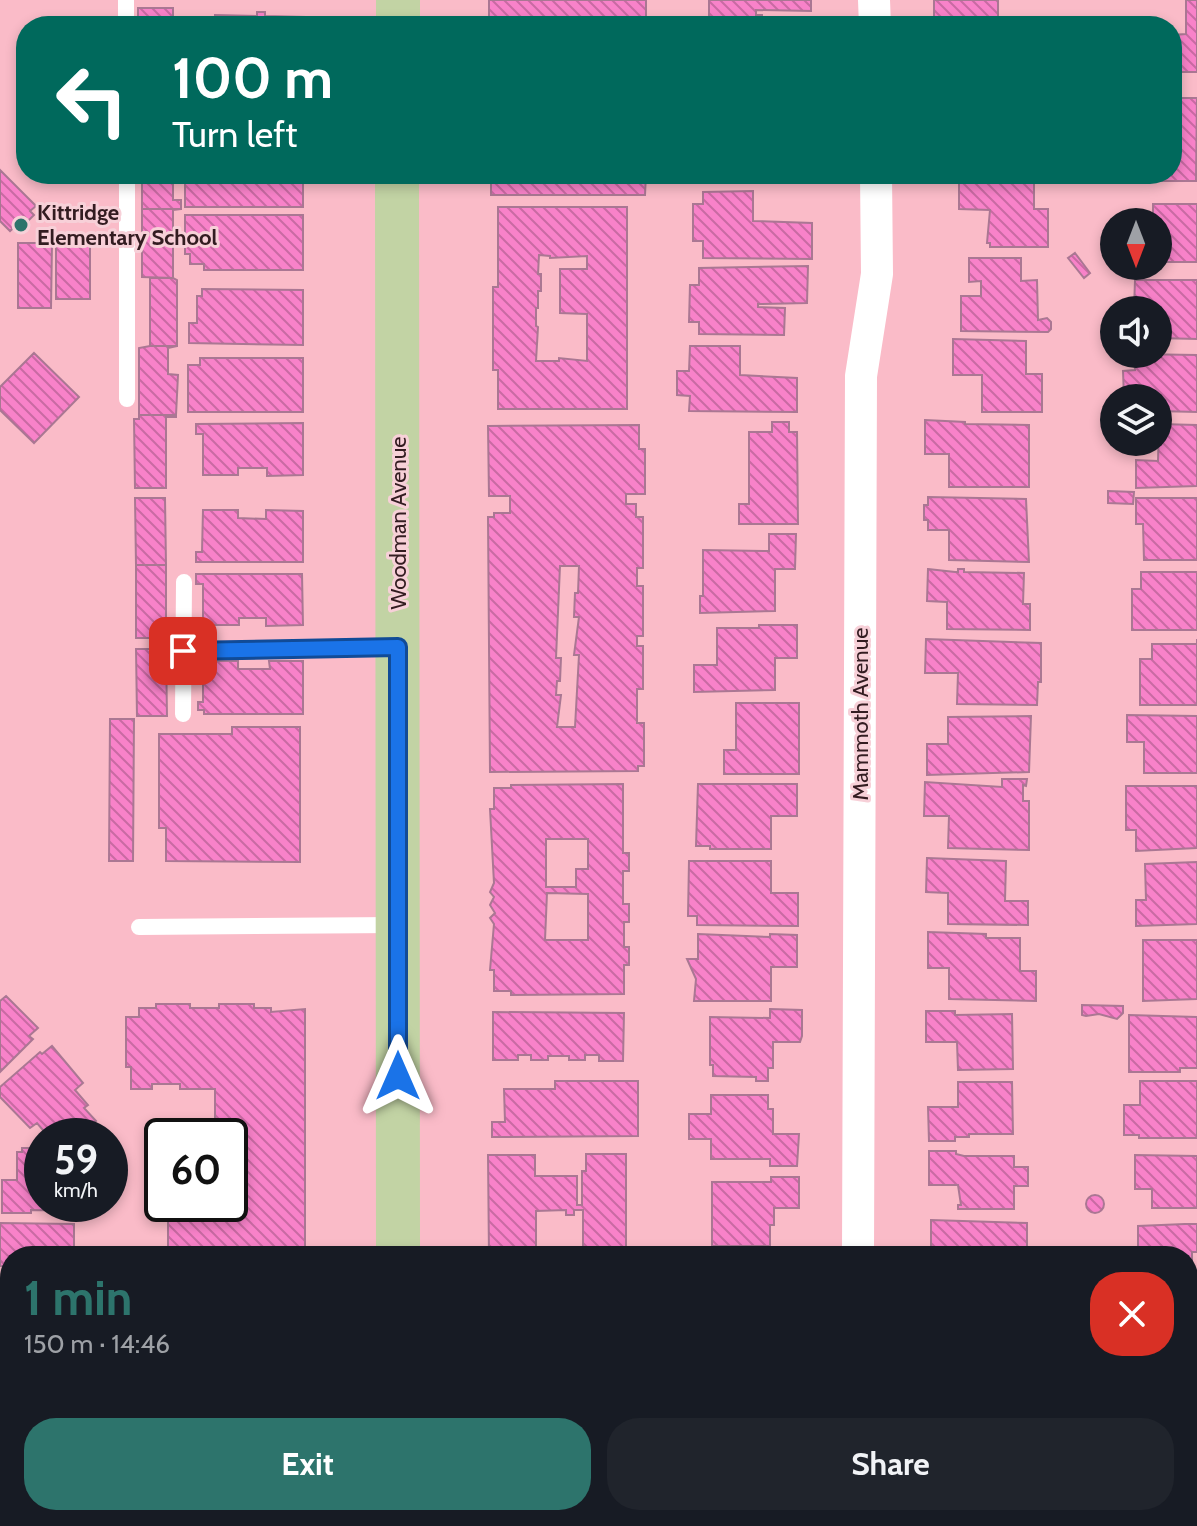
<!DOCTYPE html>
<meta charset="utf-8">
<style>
:root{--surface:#171b24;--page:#20242c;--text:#f1f3f6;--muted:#9ea1a6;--accent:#2d746c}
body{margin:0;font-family:Cabin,sans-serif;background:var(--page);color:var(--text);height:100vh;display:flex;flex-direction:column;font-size:30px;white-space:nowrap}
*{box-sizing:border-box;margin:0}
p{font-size:26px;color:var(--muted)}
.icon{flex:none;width:44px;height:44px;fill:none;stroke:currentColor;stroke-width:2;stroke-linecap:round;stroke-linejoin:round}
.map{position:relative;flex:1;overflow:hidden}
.panel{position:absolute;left:0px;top:1246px;width:1198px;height:280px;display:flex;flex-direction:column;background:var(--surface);border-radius:32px 32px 0 0;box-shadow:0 4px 12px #0003}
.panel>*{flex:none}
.guide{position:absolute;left:16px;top:16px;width:1166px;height:168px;border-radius:32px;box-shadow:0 4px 12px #0003;background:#00695c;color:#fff;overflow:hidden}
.needle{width:52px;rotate:180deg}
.controls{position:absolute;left:1100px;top:208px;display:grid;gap:16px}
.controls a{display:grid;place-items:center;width:72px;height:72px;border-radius:50%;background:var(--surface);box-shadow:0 4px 12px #0003;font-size:40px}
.speed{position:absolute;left:24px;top:1118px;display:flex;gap:16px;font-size:40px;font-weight:700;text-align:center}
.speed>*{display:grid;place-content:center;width:104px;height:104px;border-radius:50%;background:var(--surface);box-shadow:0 4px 12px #0003;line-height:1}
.speed small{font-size:20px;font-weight:400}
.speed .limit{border:4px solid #111;border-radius:12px;background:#fff;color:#111}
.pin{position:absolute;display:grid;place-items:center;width:68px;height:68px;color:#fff;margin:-34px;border-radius:16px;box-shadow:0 4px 12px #0006}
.me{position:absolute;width:88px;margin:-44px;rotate:0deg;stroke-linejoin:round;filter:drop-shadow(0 0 6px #0008)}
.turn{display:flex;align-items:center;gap:28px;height:168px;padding:0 24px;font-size:36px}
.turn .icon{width:104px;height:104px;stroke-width:2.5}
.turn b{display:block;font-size:56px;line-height:68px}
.round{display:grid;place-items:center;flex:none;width:84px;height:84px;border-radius:32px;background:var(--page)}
.summary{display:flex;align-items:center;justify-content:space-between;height:136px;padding:0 24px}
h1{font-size:48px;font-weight:700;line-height:60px;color:var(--accent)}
.primary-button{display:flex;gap:16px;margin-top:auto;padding:16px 24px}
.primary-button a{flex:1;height:92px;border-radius:32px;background:var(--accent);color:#fff;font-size:32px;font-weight:700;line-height:92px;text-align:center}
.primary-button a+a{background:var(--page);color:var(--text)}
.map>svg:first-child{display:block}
.building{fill:url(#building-back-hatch);stroke:#aa7793;stroke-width:2;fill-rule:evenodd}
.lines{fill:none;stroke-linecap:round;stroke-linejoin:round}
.lane{stroke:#fff;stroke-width:16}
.street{stroke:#fff;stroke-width:32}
.primary{stroke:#c2d3a4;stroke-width:44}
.route-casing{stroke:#114b97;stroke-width:20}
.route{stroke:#1a73e8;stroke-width:14}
.poi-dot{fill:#2d746c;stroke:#f7d0d8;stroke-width:3}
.labels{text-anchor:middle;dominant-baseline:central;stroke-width:6;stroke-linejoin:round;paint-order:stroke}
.poi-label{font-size:22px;font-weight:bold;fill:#331c21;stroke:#f7d0d8;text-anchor:start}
.street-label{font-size:22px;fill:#331c21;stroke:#f7d0d8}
</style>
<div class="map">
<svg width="1197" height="1526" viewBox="0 0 1197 1526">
<defs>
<pattern id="building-back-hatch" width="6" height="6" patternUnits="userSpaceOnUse" patternTransform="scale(2)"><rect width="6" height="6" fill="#f882c9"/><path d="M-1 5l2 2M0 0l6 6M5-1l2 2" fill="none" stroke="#c96aa3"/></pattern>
</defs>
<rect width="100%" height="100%" fill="#fabbc8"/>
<path class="building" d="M489 0H646V26H489Z
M709 0H811V11L756 10V15H762V26H709Z
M934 0H998V25L934 26Z
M1186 0H1197V72H1172V35L1186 34Z
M138 8H173V26H138Z
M257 12H265V16L305 17 304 26H196V22H215V15L257 16Z
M1172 98H1197L1196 181H1153V174H1172Z
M0 170 36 206 30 211 34 215 26 223 22 220 10 231 0 221Z
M142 174H173V200H181V209H142Z
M185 174H303V207H185Z
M491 174H646L645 195H491Z
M697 174H750V181L697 180Z
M959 174 1034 175V209H1048V247H990V243H987L990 210 959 209Z
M753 191V221L812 223V259L703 258V241H693V204H703V192Z
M1153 204H1197V262H1158V222H1153Z
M498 207H627V409H498V370H493V287H498ZM539 255 550 256V258L587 256V269H560V313L587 314V361L559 358V361H536L538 327 536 326V308H538V291H541V274H538Z
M142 209H181L173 210V278L142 277Z
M185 215H303V270H204V264H190V254H185Z
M18 243H52L51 308H18Z
M56 245H90V299H56Z
M1075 253 1090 273 1084 278 1068 258Z
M969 258H1021V281L1037 280 1038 320 1047 318 1051 322V329L1048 332 961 331V296H981V281L969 282Z
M808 266 807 303 758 304V307L785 308 784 335 699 334V322H689L690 285H699V268Z
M150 278H173L177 280V346H150Z
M1135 280H1197V339L1158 338V310H1134Z
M202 289 303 290V345L189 343V323H197V296H202Z
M953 339 1026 341V374H1042V412H982V375H953Z
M150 346H177L168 348V374L178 375 176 415H139V348Z
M690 346H740V375L797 378V412L689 411 690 396 677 395V371H689Z
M34 353 79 397 34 443 0 410V387Z
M1134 354 1197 355V412L1158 411V398H1124L1123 371 1135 370Z
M200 358H303V412H188V365H200Z
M139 415H176V417H166V488H135L134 419H139Z
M925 420 965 422V424L1029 425V487H949V454H925Z
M772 422H789V432H797L798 524H739V504H749V432H772Z
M303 423V475L267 476V468H238V475H203V434H196V424Z
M1159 424 1197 425V486L1136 488V460L1158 461Z
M639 425V449H645V494H626V504H636V517H643V568H637V586H643V636H637V646H643V689H637V723H644V766H638V771L490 772 488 517H494V513H510V496H489L488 426ZM560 566H579L578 593H575L574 617H579L574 655H579L575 727H557L561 695H556L557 681H560L561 658H556Z
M1108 491 1134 492 1133 504 1108 503Z
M928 497 1026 499 1029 562 949 560V530H928V520H924V505H928Z
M135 498H165L166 565H136Z
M1136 498H1197V560H1144L1143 524H1136Z
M203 510H238V518L266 519V510L303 511V562H196V552H202Z
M769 534H796L795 569H775V611L700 613V596H703V550L769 551Z
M136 565H166V638H136Z
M928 569 955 572H958V569H964V572L1024 573 1023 604H1030V630L947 629V602L927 601Z
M1141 572H1197V630H1132V589H1141Z
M196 574H302L303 625 266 626V618H239V625H203V584H196Z
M759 625H797V658H775V690L694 692V665H717V628H759Z
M926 639 1041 643V682H1038L1037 705 957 704 958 673H925Z
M1197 639V705H1140V659H1152V644H1197Z
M136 649H166L167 716H137Z
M203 661H238V669H270L269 661H303V714H204V710H198V702H203Z
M736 703H799V774H724V750H736Z
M1127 715 1197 716V773H1144V742H1127Z
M1031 716 1029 772 927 775V744H948V717Z
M110 719H134L133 861H109Z
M232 727H300V862L166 861V828H159V734H232Z
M1002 779H1027L1026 786 1023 785V801H1029V850L948 848 949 816H924L925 782 1002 787Z
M623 784V853H629V871H623V904H629V922H624V947H629V965H624V994L511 995V991H494V970H490L494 924 490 918 495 913 490 905 494 897 490 892 494 883 490 809H494V788H511V785ZM546 839H588V869H576V887H546ZM547 893 588 894V940H545Z
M698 784H797V816H771V849H710V846H696Z
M1126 786H1197V848L1136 851V830H1126Z
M927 858 1006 861 1005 901H1028V925L948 924V893L926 892Z
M689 861H771V893H798V926L697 925V916H688Z
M1197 862V924L1136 926V900H1146L1145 864Z
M928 932 986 934V938H1020V971H1036V1001L949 999V968H928Z
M698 934 770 937V934L797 935V967H771V1001H694L696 979 687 959H698Z
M1143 940H1197V999L1143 1001Z
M6 996 38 1028 29 1036 33 1039 0 1072V1001Z
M156 1004H190V1008H219V1004H254V1008H271V1012L305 1009V1256H168V1204H230V1136H215V1089H180V1084H152V1089H131V1067H126V1017H139V1008H156Z
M1082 1005 1123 1006V1013L1117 1019 1099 1014 1086 1016 1082 1015Z
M770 1009 802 1010V1036L800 1042H773V1068H768V1081H756V1077L713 1076V1065H710V1017L770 1018Z
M926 1011H955V1015L1012 1014 1013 1069 958 1070 957 1042H926Z
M493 1012 624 1013 623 1061H599V1055H585V1060H569V1056H548V1060H531V1055H518V1060H493Z
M1129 1015 1197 1017V1068H1180V1072H1129Z
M52 1046 83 1083 75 1090 88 1105 84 1108 96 1121 79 1136H59L56 1133 48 1136 37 1123 30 1128 0 1097V1087L40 1052 42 1054Z
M555 1081H638V1136L492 1137V1122H505L504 1089H555Z
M1140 1081H1197V1138H1139V1135H1124V1105H1140Z
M958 1082H1012L1013 1134H969V1137H955V1141H929L928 1107H958Z
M711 1095H768V1109H773V1134H799L797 1166H770V1159H711V1139H689V1114H711Z
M22 1148H42V1204H88V1207H77V1211L31 1210V1213H2V1180H17V1152H22Z
M929 1151H956V1154L964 1156H1014V1167H1028V1186H1014V1209H958V1205H961L958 1185H929Z
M586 1154H626V1256H583V1210H574V1215H566V1210L536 1211V1256H489L488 1155H535V1176H577V1205H582V1171H586Z
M1135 1155 1197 1156V1208H1152V1189H1135Z
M771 1177H799V1208H774V1225H770V1246H712V1182H771Z
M1086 1204a9 9 0 1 1 18 0a9 9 0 1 1-18 0Z
M931 1220 1027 1223V1256H970V1252H931Z
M0 1223 74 1224V1256H10V1267L0 1266Z
M1185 1224H1197V1252H1192V1278H1188V1256H1138V1226Z
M0 1318H10V1361H0Z
M0 1370H10V1414H0Z
M1188 1410H1197V1441H1188Z
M1188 1448H1197V1507H1193V1511H1188Z
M510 1516H563V1526H511Z
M845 1516H873V1526H845Z"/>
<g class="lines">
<path class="lane" d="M126 0V26
M127 174V399
M183 651 396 647
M183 714 184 582
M139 927 396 925
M830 1516V1526
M726 1526 728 1516"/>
<path class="street" d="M874 0 875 26
M858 1256 861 376 877 274 876 174
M1188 1320H1197"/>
<path class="primary" d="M398 26V0
M397 174 398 1256
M398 1516V1526"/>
</g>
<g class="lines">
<defs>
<path id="route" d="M183 651 398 647V1076"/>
</defs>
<use href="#route" class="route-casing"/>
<use href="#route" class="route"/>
</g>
<circle class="poi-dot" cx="21" cy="225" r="8"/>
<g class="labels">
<g class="poi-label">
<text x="37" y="212">Kittridge<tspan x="37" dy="25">Elementary School</tspan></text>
</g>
<g class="street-label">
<text transform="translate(398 523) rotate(-90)">Woodman Avenue</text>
<text transform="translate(860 714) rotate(-90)">Mammoth Avenue</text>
</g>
</g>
</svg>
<div class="controls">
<a><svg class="needle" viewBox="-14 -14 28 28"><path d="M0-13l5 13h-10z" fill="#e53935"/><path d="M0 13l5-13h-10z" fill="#9ea1a6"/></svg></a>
<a><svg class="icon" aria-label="sound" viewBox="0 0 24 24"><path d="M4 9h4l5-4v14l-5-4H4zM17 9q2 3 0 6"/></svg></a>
<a><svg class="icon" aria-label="layers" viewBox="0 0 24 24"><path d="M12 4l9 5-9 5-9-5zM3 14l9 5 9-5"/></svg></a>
</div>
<div class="speed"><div>59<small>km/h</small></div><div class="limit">60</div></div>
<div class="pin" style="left:183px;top:651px;background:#d93025"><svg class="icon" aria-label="arrive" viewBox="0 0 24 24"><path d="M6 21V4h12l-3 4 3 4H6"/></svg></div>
<svg class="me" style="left:398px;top:1076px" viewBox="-20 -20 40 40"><path d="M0-17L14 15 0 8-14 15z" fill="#1a73e8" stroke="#fff" stroke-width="4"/></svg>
<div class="guide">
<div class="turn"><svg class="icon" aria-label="left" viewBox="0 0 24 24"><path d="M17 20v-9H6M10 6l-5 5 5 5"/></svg><div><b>100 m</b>Turn left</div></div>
</div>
<section class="panel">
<div class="summary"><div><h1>1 min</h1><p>150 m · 14:46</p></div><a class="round" style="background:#d93025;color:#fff"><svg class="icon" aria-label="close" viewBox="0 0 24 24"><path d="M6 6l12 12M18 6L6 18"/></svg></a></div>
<div class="primary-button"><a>Exit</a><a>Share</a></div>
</section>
</div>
